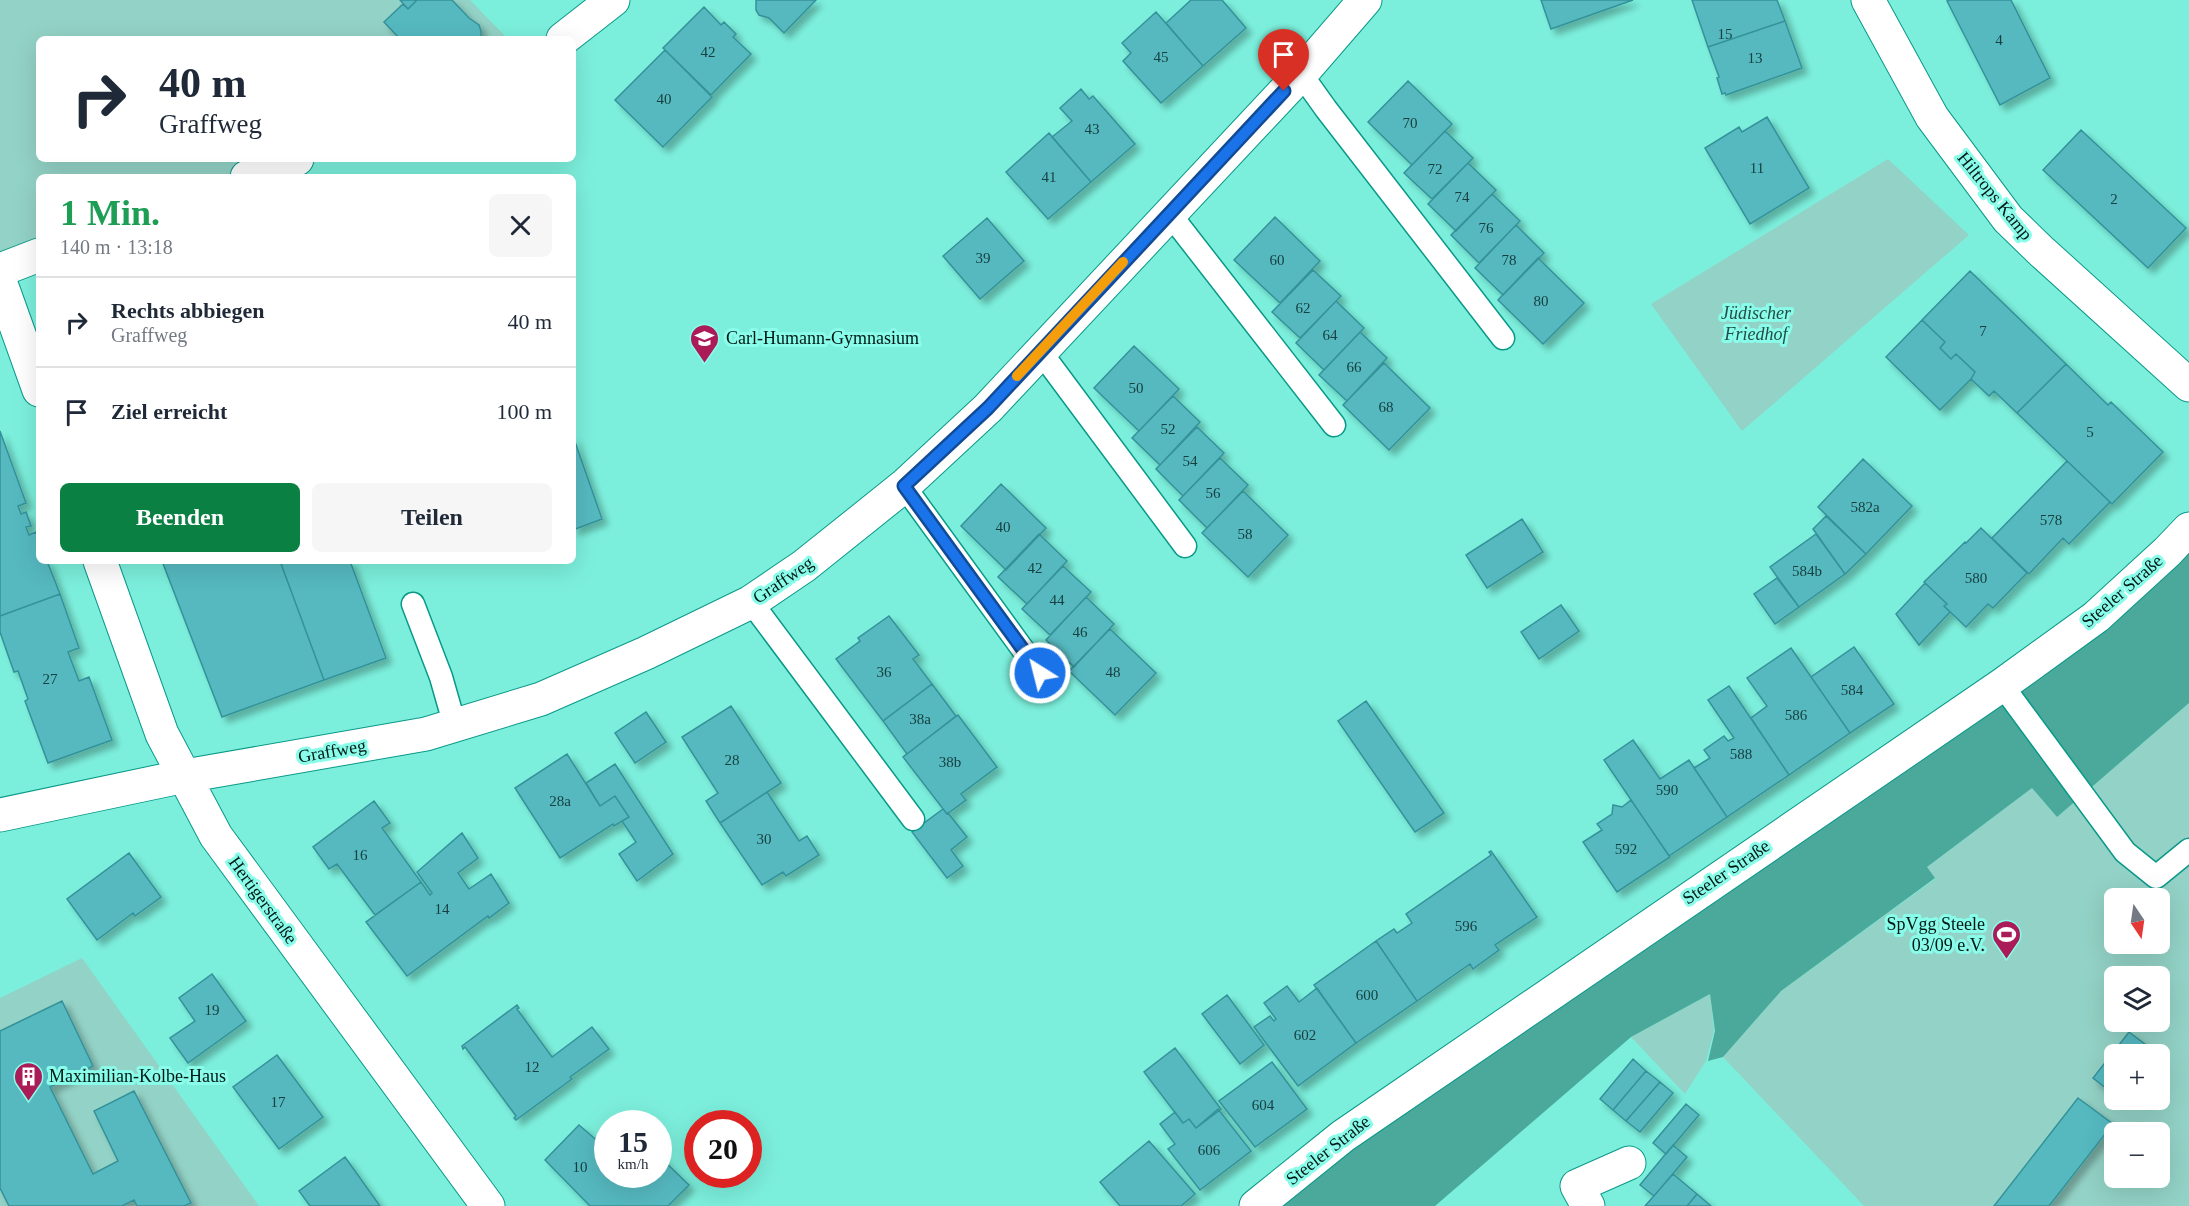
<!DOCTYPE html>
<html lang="de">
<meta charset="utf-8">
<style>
:root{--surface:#fff;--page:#f6f6f7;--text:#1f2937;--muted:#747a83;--line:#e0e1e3;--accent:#0b8043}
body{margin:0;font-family:"Times New Roman",serif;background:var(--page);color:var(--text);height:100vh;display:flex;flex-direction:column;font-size:22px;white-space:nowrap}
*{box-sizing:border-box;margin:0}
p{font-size:20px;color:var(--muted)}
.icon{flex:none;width:33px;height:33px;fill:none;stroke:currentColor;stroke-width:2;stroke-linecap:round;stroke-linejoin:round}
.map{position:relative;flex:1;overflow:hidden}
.details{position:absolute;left:36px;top:174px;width:540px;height:390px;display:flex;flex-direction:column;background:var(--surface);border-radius:9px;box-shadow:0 6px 24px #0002}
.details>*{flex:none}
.hud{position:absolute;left:36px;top:36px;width:540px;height:126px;border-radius:9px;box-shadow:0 6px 24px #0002;background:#fff;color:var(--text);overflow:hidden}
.needle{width:39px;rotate:167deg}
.controls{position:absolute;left:2104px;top:888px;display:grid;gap:12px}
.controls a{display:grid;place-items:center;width:66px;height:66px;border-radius:9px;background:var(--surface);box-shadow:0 6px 24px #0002;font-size:30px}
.speed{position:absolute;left:594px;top:1110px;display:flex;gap:12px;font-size:30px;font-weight:700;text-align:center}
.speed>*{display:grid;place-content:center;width:78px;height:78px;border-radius:50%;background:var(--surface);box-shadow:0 6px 24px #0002;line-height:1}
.speed small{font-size:15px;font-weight:400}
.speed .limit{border:9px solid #d22;background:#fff;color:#111}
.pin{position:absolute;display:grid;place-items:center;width:51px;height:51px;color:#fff;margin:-62px -26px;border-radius:50% 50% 50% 0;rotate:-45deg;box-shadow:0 0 6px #0007}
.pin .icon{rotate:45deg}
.me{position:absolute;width:66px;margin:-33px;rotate:324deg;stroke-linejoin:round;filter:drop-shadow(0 0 4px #0008)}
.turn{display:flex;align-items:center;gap:21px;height:126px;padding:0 24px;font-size:27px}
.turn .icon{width:78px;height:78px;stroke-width:2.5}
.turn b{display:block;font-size:42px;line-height:51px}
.round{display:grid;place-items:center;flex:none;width:63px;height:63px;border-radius:9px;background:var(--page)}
.summary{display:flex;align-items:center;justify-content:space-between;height:102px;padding:0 24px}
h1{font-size:36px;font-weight:800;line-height:45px;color:#1e9e55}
.cta{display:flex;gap:12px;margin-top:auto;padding:12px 24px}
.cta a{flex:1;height:69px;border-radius:9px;background:var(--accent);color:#fff;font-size:24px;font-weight:800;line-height:69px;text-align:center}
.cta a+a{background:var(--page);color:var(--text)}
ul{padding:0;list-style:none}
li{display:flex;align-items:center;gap:18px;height:90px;padding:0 24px;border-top:2px solid var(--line)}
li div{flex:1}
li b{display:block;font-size:22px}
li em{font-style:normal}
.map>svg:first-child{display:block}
.green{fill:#93d2c6;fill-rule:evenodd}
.forest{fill:#4aa99a}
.building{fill:#56b9c0;stroke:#349299;stroke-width:1.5;filter:url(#shadow)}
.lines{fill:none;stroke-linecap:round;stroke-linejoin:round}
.service-casing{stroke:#0a9989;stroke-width:25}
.minor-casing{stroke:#0a9989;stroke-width:35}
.secondary-casing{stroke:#0a9989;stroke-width:35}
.service{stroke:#fff;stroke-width:22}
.minor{stroke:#fff;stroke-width:33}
.secondary{stroke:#fff;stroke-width:33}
.route-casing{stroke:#114b97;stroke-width:15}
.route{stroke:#1a73e8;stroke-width:10}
.slow{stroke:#f59e0b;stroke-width:10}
.labels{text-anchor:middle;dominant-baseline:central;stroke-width:6;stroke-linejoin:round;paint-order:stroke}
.number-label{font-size:15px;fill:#164140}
.street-label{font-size:18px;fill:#011915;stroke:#8afcea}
.park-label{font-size:18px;font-style:italic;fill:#234d47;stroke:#8afcea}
.poi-label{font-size:18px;fill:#011915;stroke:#8afcea;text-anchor:start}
</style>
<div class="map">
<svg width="2189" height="1206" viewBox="0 0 2189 1206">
<defs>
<filter id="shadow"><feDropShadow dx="5.5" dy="5.5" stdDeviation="3" flood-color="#0004"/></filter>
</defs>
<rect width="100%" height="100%" fill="#7cefdc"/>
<path class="green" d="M0 0H470L508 39H39V159H289L239 177H39V249L0 263Z
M1888 159 1969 235 1742 431 1651 304Z
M2189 703V1206H1864L1723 1057 1781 991 1935 879 1927 867 2032 788 2057 817ZM2115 898H2160V944H2115ZM2115 976H2160V1022H2115ZM2115 1054H2160V1100H2115ZM2115 1132H2160V1178H2115Z
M82 958 259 1206H0V998Z
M1710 994 1714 1031 1706 1061 1685 1094 1631 1037Z"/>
<path class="forest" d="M2189 531V703L2057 817 2032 788 1927 867 1935 878 1781 991 1723 1057 1708 1061 1715 1031 1710 994 1631 1037 1435 1206H1260Z"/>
<path class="building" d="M400 0H417L408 9Z
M417 0H452L469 18 479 25 481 31V39H400L384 22 403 4 408 9Z
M756 0H816L784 33 769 18 759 15 756 10Z
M1191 0H1222L1246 28 1203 66 1166 23Z
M1541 0H1633L1551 29Z
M1692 0H1777L1785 21 1708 47Z
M1950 0H2011L2050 78 2000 105 1947 1Z
M704 7 721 25 724 22 736 34 733 37 751 54 711 95 663 48Z
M1156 12 1203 66 1161 103 1123 61 1131 53 1122 43Z
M1785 21 1802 68 1726 95 1725 93 1722 94 1717 78 1719 77 1708 47Z
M665 50 712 97 663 147 615 100Z
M1408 81 1452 124 1412 165 1368 122Z
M1081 89 1089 99 1093 96 1135 144 1091 182 1052 137 1072 121 1060 108Z
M1767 117 1809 188 1750 224 1705 148 1739 127 1742 132Z
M2081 130 2186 228 2148 268 2043 170Z
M1445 131 1473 158 1432 199 1404 173Z
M1049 133 1091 182 1048 219 1006 172Z
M1468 163 1496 190 1456 231 1428 204Z
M1492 194 1520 221 1479 263 1451 235Z
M1275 217 1320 261 1280 303 1234 260Z
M987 218 1024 261 980 299 943 256Z
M1516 225 1544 253 1503 295 1475 268Z
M1538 258 1584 303 1543 344 1498 300Z
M1313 270 1341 296 1300 338 1272 312Z
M1970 271 2066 364 2017 413 1994 391 1989 396 1971 379 1975 372 1956 354 1951 359 1940 348 1945 342 1922 320Z
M1336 301 1364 328 1324 370 1296 343Z
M1922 320 1945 342 1940 348 1951 359 1956 354 1975 372 1971 379 1940 410 1886 357Z
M1360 332 1387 358 1347 401 1319 375Z
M1134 346 1179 389 1139 431 1094 388Z
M1384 363 1430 408 1389 450 1343 405Z
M2066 364 2108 405 2111 402 2163 452 2112 504 2017 413Z
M1173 396 1200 422 1160 465 1132 438Z
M1197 427 1224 453 1183 496 1156 469Z
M0 431 26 503 18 506 21 514 26 512 31 526 26 527 29 535 36 532 39 539V561H47L60 594 0 616Z
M573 436 602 519 573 530Z
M1220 458 1248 485 1207 528 1179 500Z
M1863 459 1912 506 1866 554 1818 507Z
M2067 461 2110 502 2069 544 2063 538 2029 574 1992 538Z
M1001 484 1046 528 1006 570 961 526Z
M1243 491 1288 535 1248 577 1202 533Z
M1826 516 1866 554 1845 574 1813 529Z
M1522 519 1543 552 1487 588 1466 555Z
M1981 528 2027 573 1993 608 1988 604 1966 627 1944 606 1947 604 1924 582 1965 542 1966 543Z
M1039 534 1067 561 1027 604 998 577Z
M1816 534 1845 574 1799 607 1770 567Z
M162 561H280L324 680 222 717Z
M280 561H350L386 658 324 680Z
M1063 566 1091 592 1050 635 1022 609Z
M1777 578 1799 607 1775 624 1754 594Z
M1925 583 1947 604 1944 606 1950 612 1919 645 1896 614Z
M60 594 79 648 68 652 79 681 89 677 112 740 48 763 25 701 28 699 18 671 14 672 0 632V616Z
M1086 597 1114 624 1074 667 1046 640Z
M1561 605 1579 631 1539 659 1521 632Z
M889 616 919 655 913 659 932 684 883 721 836 659 860 641 858 638Z
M1110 629 1156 673 1115 715 1069 671Z
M1854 647 1894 704 1850 733 1811 677Z
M1791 648 1850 733 1789 775 1751 718 1767 706 1747 678Z
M932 684 956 716 907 754 883 721Z
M1729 686 1789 775 1727 817 1694 768 1710 758 1704 750 1724 736 1728 741 1734 738 1708 700Z
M1366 701 1444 813 1415 832 1338 721Z
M731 706 781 783 720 823 706 801 718 793 682 737Z
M646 712 666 742 635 763 615 733Z
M958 715 997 767 961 794 966 800 947 814 903 757Z
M1633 740 1660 779 1689 760 1727 817 1669 856 1604 760Z
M567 754 600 806 615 796 629 817 614 826 613 824 560 858 515 788Z
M615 764 673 854 637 881 619 854 636 842 622 821 629 817 615 796 600 806 586 783Z
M767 792 799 841 807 836 819 855 786 876 783 872 762 885 720 823Z
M1631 800 1670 857 1617 892 1583 842 1602 830 1597 824 1612 814 1613 805 1622 807Z
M374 801 390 823 382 828 421 882 375 915 337 864 329 869 313 847Z
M943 809 947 814 948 813 967 837 951 850 963 866 947 878 912 832Z
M462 833 478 858 458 873 469 889 491 874 509 903 489 918 488 916 407 976 366 922 421 882 430 895 432 893 417 872Z
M1491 851 1537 917 1495 945 1499 950 1473 969 1470 964 1417 1001 1376 941 1394 929 1397 933 1412 923 1406 914 1491 855 1489 852Z
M129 853 161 897 135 916 133 913 97 940 67 899Z
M1376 941 1417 1001 1356 1043 1314 985Z
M212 974 246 1021 188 1063 170 1038 195 1021 179 998Z
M1287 986 1299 1002 1317 988 1356 1043 1298 1086 1254 1027 1270 1016 1274 1021 1276 1019 1264 1003Z
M1227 995 1264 1045 1240 1064 1202 1014Z
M62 1001 93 1066 50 1087 93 1174 118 1161 94 1111 134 1091 191 1203 184 1206H137L134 1200 122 1206H9L0 1188V1031Z
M517 1005 519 1008 517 1009 552 1057 592 1027 609 1049 570 1077 572 1079 516 1120 514 1118 516 1116 465 1047 463 1049 462 1046Z
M2129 1032 2158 1054H2115V1095L2093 1078Z
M1175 1048 1221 1109 1196 1128 1189 1119 1183 1123 1144 1072Z
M277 1055 323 1117 279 1149 233 1087Z
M1633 1059 1646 1071 1613 1110 1600 1099Z
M1272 1062 1307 1109 1255 1147 1219 1101Z
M1646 1071 1660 1082 1626 1121 1613 1110Z
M1660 1082 1673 1093 1640 1132 1626 1121Z
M2078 1098 2113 1124 2049 1206H1994Z
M1686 1104 1699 1115 1666 1154 1653 1143Z
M1218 1109 1251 1151 1200 1190 1168 1149 1175 1144 1160 1124 1175 1112 1183 1123 1189 1119 1196 1128Z
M579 1125 608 1150V1174H658V1155L689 1185 668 1206H590L545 1160Z
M1149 1141 1195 1194 1181 1206H1120L1100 1182Z
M1673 1145 1687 1157 1654 1196 1640 1185Z
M345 1157 380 1206H310L299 1191Z
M1673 1174 1697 1194 1687 1206H1645Z
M1697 1194 1711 1206H1687Z"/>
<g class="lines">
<defs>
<path id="service" d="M1301 74 1326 109 1503 338
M1169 213 1334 425
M1040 351 1185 546
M904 486 1040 673
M751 602 913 819
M413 604 441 677 455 726
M2002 685 2125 852 2156 877 2189 850"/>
<path id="minor" d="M1868 0 1932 117 2008 219 2041 251 2189 385
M563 39 613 0
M247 177 297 159
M0 270 39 255
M0 281 39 390
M100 561 162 734 216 836 488 1206
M0 815 185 776 426 734 541 699 646 653 751 602 804 566 904 486 988 408 1301 74 1365 0
M1588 1206 1577 1186 1629 1163"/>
<path id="secondary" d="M1256 1206 1343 1136 2002 685 2096 617 2167 552 2189 529"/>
</defs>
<use href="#service" class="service-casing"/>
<use href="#minor" class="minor-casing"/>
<use href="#secondary" class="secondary-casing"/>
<use href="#service" class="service"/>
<use href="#minor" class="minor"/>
<use href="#secondary" class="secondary"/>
</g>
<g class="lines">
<defs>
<path id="route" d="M1040 673 904 486 988 408 1284 91"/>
</defs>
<use href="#route" class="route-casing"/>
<use href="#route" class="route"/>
<path class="slow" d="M1017 376 1123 262"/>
</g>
<defs>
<symbol id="school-pin" viewBox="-11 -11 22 30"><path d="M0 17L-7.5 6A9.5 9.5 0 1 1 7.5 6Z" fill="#aa1b58" stroke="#8afcea"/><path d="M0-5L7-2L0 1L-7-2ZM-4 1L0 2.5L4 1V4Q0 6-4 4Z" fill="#fff"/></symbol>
<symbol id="stadium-pin" viewBox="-11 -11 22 30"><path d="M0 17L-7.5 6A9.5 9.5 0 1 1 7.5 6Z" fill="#aa1b58" stroke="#8afcea"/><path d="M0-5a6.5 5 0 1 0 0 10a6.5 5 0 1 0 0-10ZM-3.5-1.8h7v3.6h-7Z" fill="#fff"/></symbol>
<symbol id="building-pin" viewBox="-11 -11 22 30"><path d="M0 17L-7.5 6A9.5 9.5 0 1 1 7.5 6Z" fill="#aa1b58" stroke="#8afcea"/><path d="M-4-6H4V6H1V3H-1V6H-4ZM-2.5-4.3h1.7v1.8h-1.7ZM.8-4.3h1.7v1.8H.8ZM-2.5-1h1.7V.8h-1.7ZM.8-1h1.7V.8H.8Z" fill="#fff"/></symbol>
</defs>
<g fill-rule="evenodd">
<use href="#school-pin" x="688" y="322" width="33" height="45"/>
<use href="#stadium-pin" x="1990" y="918" width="33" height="45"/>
<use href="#building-pin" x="12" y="1060" width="33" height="45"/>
</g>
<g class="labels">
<g class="number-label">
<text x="1725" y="34">15</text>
<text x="1999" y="40">4</text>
<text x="708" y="52">42</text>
<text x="1161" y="57">45</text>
<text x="1755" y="58">13</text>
<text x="664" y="99">40</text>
<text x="1410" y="123">70</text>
<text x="1092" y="129">43</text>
<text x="1757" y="168">11</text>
<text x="1435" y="169">72</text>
<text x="1049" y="177">41</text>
<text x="1462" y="197">74</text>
<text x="2114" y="199">2</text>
<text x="1486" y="228">76</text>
<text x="983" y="258">39</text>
<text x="1277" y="260">60</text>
<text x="1509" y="260">78</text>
<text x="1541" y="301">80</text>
<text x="1303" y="308">62</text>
<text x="1983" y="331">7</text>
<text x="1330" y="335">64</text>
<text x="1354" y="367">66</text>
<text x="1136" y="388">50</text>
<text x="1386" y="407">68</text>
<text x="1168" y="429">52</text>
<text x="2090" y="432">5</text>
<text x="1190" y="461">54</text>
<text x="1213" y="493">56</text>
<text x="1865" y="507">582a</text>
<text x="2051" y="520">578</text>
<text x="1003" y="527">40</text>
<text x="1245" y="534">58</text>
<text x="1035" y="568">42</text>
<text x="1807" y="571">584b</text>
<text x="1976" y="578">580</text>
<text x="1057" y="600">44</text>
<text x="1080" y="632">46</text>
<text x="884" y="672">36</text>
<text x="1113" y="672">48</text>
<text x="50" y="679">27</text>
<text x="1852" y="690">584</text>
<text x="1796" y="715">586</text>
<text x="920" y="719">38a</text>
<text x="1741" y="754">588</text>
<text x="732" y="760">28</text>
<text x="950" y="762">38b</text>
<text x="1667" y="790">590</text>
<text x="560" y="801">28a</text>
<text x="764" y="839">30</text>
<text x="1626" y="849">592</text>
<text x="360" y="855">16</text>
<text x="442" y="909">14</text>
<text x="1466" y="926">596</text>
<text x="1367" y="995">600</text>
<text x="212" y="1010">19</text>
<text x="1305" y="1035">602</text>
<text x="532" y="1067">12</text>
<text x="278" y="1102">17</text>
<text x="1263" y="1105">604</text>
<text x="1209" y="1150">606</text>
<text x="580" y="1167">10</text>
</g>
<g class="street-label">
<text transform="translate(1995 196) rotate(51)">Hiltrops Kamp</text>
<text transform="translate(783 580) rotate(-34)">Graffweg</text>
<text transform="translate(2122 591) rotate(-41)">Steeler Straße</text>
<text transform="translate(332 751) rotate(-10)">Graffweg</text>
<text transform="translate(1726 872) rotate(-34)">Steeler Straße</text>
<text transform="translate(263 900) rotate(54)">Hertigerstraße</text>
<text transform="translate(1328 1150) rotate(-38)">Steeler Straße</text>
</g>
<g class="park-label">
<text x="1756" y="313">Jüdischer<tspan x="1756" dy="21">Friedhof</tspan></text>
</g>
<g class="poi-label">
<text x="726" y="338">Carl-Humann-Gymnasium</text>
<text x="1985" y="924" text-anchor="end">SpVgg Steele<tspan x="1985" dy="21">03/09 e.V.</tspan></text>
<text x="49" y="1076">Maximilian-Kolbe-Haus</text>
</g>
</g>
</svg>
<div class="controls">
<a><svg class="needle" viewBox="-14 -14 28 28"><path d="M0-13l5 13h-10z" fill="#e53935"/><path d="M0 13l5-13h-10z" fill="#747a83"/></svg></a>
<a><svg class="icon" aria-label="layers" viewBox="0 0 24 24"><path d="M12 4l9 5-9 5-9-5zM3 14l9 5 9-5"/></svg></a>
<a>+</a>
<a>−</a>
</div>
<div class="speed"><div>15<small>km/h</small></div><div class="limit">20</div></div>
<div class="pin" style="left:1284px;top:91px;background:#d93025"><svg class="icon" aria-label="arrive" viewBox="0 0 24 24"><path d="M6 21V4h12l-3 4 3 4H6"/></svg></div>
<svg class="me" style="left:1040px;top:673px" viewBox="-20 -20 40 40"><circle r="17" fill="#1a73e8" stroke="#fff" stroke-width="3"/><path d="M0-11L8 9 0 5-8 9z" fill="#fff"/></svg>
<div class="hud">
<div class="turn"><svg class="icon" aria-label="right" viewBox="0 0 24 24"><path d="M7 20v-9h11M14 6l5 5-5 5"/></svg><div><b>40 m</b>Graffweg</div></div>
</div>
<section class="details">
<div class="summary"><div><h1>1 Min.</h1><p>140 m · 13:18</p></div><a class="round"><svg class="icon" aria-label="close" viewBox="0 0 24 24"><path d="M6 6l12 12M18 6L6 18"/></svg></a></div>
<ul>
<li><svg class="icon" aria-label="right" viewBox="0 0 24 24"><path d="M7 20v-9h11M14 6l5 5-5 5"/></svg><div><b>Rechts abbiegen</b><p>Graffweg</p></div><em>40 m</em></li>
<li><svg class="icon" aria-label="arrive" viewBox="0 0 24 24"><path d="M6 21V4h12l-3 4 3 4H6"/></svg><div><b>Ziel erreicht</b></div><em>100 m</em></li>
</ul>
<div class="cta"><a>Beenden</a><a>Teilen</a></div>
</section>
</div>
